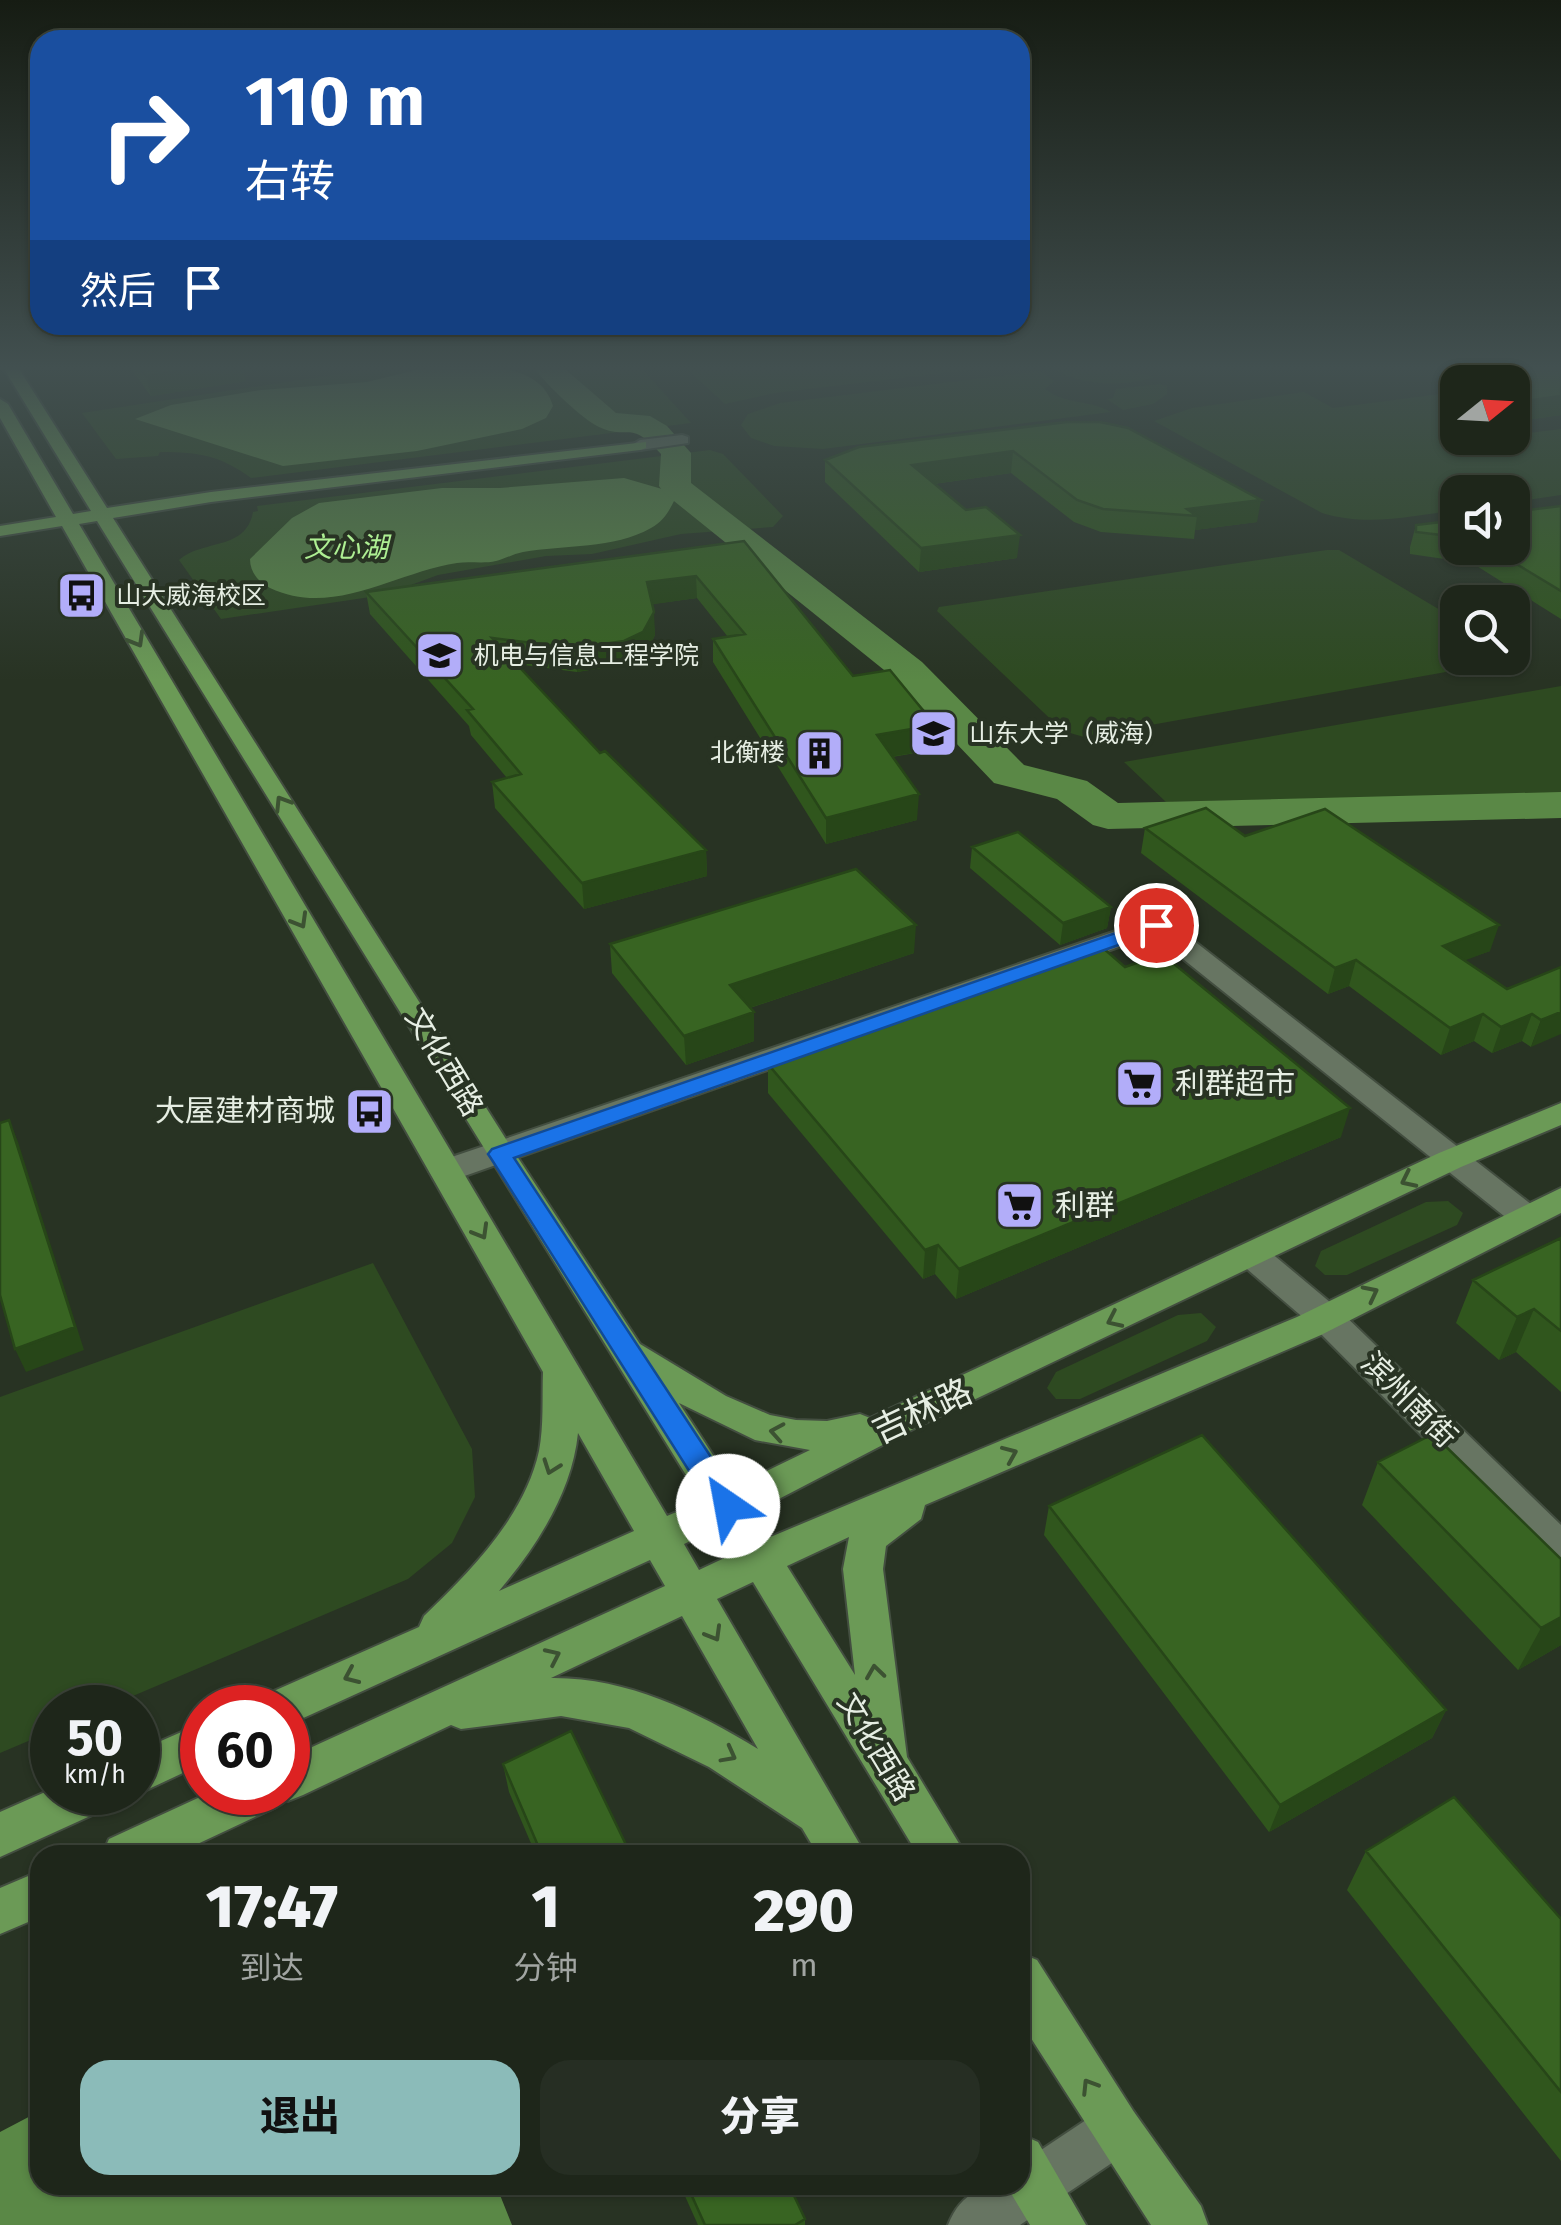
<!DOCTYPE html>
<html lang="zh">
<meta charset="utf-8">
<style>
:root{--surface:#1e261a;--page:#262e23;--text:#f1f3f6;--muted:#a1a5a2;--line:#3c4339;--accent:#8bbbb9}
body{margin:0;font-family:"Fira Sans","Noto Sans SC",sans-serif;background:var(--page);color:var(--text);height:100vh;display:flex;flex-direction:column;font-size:38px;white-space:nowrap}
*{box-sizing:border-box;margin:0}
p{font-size:32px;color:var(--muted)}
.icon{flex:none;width:55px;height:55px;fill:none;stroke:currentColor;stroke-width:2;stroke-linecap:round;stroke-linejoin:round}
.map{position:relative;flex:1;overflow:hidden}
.sheet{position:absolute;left:30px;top:1845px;width:1000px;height:350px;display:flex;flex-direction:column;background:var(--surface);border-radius:30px;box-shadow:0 2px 8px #0004,0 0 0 2px var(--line)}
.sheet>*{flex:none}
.hud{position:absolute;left:30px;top:30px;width:1000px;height:305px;border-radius:30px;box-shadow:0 2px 8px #0004,0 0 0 2px var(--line);background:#1a4fa0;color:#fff;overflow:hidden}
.needle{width:65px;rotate:72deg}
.buttons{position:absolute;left:1440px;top:365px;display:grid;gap:20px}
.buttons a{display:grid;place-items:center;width:90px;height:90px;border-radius:20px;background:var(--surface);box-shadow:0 2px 8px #0004,0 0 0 2px var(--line);font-size:50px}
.speed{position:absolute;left:30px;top:1685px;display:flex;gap:20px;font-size:50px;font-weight:700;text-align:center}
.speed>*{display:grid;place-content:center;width:130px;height:130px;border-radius:50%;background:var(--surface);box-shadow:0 2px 8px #0004,0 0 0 2px var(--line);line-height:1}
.speed small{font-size:25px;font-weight:400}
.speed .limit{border:15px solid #d22;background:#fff;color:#111}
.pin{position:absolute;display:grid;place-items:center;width:85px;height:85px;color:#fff;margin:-42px;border:5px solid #fff;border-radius:50%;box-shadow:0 2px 10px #0007}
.me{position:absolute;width:110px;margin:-55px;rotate:327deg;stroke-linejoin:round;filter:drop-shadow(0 0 8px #0008)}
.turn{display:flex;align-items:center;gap:35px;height:210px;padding:0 50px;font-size:45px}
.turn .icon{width:130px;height:130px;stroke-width:2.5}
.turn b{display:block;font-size:70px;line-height:85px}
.then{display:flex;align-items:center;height:95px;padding:0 50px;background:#0003;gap:20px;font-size:38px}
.eta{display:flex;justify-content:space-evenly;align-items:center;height:170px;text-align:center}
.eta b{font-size:60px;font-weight:800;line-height:70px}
.primary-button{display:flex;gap:20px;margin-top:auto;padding:20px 50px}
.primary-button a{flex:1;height:115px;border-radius:30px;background:var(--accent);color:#111;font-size:40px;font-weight:800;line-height:115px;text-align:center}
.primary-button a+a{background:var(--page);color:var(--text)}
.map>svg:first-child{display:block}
.green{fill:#2e4a21}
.water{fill:#5a8846}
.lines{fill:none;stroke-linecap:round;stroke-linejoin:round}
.river{fill:#5a8846;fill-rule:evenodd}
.minor-casing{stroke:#434e40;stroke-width:4}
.major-casing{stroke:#434e40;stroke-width:4}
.minor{fill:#677562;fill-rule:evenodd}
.major{fill:#6b9a56;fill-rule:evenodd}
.wall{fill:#30561d}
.shaded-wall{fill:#274618}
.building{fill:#386422;stroke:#274618;stroke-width:2.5}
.oneway{stroke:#3c5232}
.route{fill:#1a73e8;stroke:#114b97;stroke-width:2.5}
.labels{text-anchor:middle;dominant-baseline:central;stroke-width:8;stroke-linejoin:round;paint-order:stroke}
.far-poi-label{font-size:25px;fill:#e6eee3;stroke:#283323;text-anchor:start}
.far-water-label{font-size:28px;font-style:italic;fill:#aeef93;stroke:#283323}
.street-label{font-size:30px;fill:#e6eee3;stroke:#283323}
.poi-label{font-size:30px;fill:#e6eee3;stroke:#283323;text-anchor:start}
.near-street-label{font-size:35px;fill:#e6eee3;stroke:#283323}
</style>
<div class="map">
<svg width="1561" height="2225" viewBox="0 0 1561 2225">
<rect width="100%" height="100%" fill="#283323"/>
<path class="green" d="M372 369H642L691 423 251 478C221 456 200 452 160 452L158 456 116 459 82 413Z
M687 369H977L775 393 725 404Z
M1054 369H1120L1155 377C1124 387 1082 386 1054 369Z
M1040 371 1054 381 1045 389C1065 405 1089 399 1111 412L823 449 774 446 751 438 741 425 748 414 780 403Z
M1160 384 1167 386V394L1153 404 1123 410 1107 399 1113 398 1116 389Z
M1304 392 1333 408 1440 394 1457 403 1458 438H1512L1513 431 1519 434 1561 429V495L1513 502 1512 492H1458L1457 510C1411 516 1368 527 1322 513L1154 421 1192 408Z
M710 450 723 454 783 516 773 527 681 534 592 554 546 556 438 575 384 595 221 619 179 560C203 539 246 551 253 512L258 511 257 506Z
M1327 550H1339L1457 620 1458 658H1512L1513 652 1524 658 1084 737 1063 731 937 611 939 607Z
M1561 686V793L1166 802 1124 762Z
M1448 1201 1463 1213 1457 1225 1347 1275H1325L1315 1266 1321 1251 1426 1202Z
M373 1263 472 1449 475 1497 452 1543 408 1579 107 1707 52 1708V1731L0 1753V1397Z
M1201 1313 1216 1327 1207 1341 1080 1399H1056L1047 1388 1056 1372 1178 1315Z"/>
<path class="water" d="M420 369C462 369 538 355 553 406L546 418 522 429 417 451 283 466 135 419 171 405 261 390 367 382Z
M624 478 669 491 675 499C669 511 664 521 651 528 614 549 564 545 523 552 513 554 502 560 496 561 484 564 469 561 457 563 396 572 333 618 270 588 258 582 250 572 250 559L292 518 319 503 442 488H500Z
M40 2111V2185H496L512 2225H0V2132Z"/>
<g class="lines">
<path class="river" d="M535 369H565L616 413 650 416 667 426 691 453V483L922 662 1024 765 1087 781 1118 803 1561 792V818L1108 829 1093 825 1057 799 994 783 894 678 664 493 659 486 661 454C629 418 629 441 599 427 583 420 546 384 535 369Z"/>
<defs>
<path id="minor" d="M682 435 688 437V443L640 450 632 445 640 440Z
M1157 917 1166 919 1536 1208 1541 1216 1536 1224 1525 1227 1514 1224 1153 935 456 1179 445 1182 434 1179 429 1171 434 1163Z
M1252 1243 1264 1247 1337 1308 1561 1525V1567L1547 1562 1313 1326 1240 1263 1236 1255 1240 1247Z
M1116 2105 1134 2112 1141 2130 1134 2148 1020 2225H948C962 2190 985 2185 1020 2185V2164L1098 2112Z"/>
<path id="major" d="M4 369H19L107 508 211 492 646 442V448L640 450 211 502 113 518 511 1147 640 1344 726 1396 770 1415 796 1420 827 1421 860 1414 870 1418 1439 1153 1561 1103V1125L1461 1167 919 1426 752 1513 768 1538 1297 1317 1561 1188V1213L1321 1335 925 1505 921 1519 886 1546 883 1569 907 1757 966 1855H918L753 1582 717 1599 866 1855H818L802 1828 709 1767 629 1728 561 1716 461 1729 451 1725 303 1795 288 1801 280 1798 276 1807 174 1855H102L109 1839 211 1792H288V1758L665 1586 650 1560 288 1725V1708H261L267 1694 419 1627 424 1616C470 1572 525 1516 539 1451 544 1425 542 1398 543 1372L62 526 0 536V526L56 517 0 418V399L8 404 73 514 91 511ZM97 521 702 1501 667 1516 79 524ZM679 1403 755 1440 810 1450 734 1487ZM578 1433 634 1531 499 1591C537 1546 572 1492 578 1433ZM719 1528 735 1553 699 1570 684 1544ZM849 1537 843 1569 855 1675 787 1566ZM682 1616 758 1749C696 1711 625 1677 551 1678Z
M202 1723V1764L138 1794 135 1792 138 1751Z
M52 1789V1792H116L110 1807 0 1857V1812Z
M40 1871V1917L0 1934V1888Z
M1020 1953 1037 1960 1134 2112 1201 2206 1208 2225H1151L1020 2021Z
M1020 2134 1038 2142 1086 2225H1030L1006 2185H1020Z"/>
</defs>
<use href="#minor" class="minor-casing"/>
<use href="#major" class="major-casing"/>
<use href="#minor" class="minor"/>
<use href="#major" class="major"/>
</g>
<path class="wall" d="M131 369H253V371L244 372 246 381 151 396Z
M1561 369V415L1519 421 1512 418V382H1467L1469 373Z
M1067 422 1257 522 1195 530 1194 539 1101 532 1074 522 1011 473 934 484 1017 558 919 572 825 482V460Z
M1561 506V619L1472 563 1410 554V547L1416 525 1458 520V548H1512Z
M744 541 853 676 935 725 933 750 892 757 917 820 826 844 713 662V639L728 637 697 598 652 604 655 635 645 655 626 664 577 672 516 664 600 753 706 850 707 876 584 909 495 808 492 782 507 778 471 735 469 726 370 614 366 592Z
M1145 828 1245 836 1490 951 1464 960 1507 989 1561 967 1531 1047 1522 1041 1492 1053 1474 1041 1441 1055 1349 986 1328 994 1141 853Z
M972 847 1111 907 1107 928 1060 945 970 868Z
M610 944 914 953 750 1008 754 1012V1041L686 1065 612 973Z
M1125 967 1341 1137 956 1299 935 1274 923 1279 768 1093V1064Z
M1561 1238V1392L1516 1352 1499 1360 1456 1323 1473 1280Z
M1378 1462 1561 1645 1518 1670 1362 1505Z
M1049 1506 1446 1710 1432 1738 1269 1832 1044 1535Z
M503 1764 631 1855H536L509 1792Z
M1366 1851 1561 1919V2161L1347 1890Z
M680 2185H789L805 2219V2225H698Z"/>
<path class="shaded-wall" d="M191 369H253V371L244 372 246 381 151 396 146 376Z
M1561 396V415L1519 421 1525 401Z
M1013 451 1011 473 911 487 912 465Z
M1261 500 1257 522 1195 530 1197 516 1187 509Z
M1020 535 1017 558 919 572 921 548Z
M696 576 697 598 648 605 647 582Z
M654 612 655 635 645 655 626 664 577 672 575 648Z
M935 725 933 750 876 759 877 735Z
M919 794 917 820 826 844V818Z
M706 850 707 876 584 909 582 883Z
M1111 907 1107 928 1060 945 1063 923Z
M916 925 914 953 731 1014 730 985Z
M1499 925 1490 951 1434 972 1443 946Z
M1356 960 1349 986 1328 994 1335 968Z
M754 1012V1041L686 1065 684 1036Z
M1561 1012V1034L1531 1047 1541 1020Z
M1483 1014 1474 1041 1441 1055 1450 1028Z
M1532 1014 1522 1041 1492 1053 1501 1027Z
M1350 1108 1341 1137 956 1299 959 1269Z
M9 1120 18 1142 84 1350 26 1372 15 1349Z
M938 1245 935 1274 923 1279 925 1250Z
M1534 1309 1516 1352 1499 1360 1517 1317Z
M1561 1617V1645L1518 1670 1541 1628Z
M1446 1710 1432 1738 1269 1832 1280 1805Z"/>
<path class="building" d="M141 369H191L146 376Z
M1493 369H1561V396L1525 401 1512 395V382H1487L1469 373Z
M1067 422H1100L1128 428 1261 500 1187 509 1197 516 1103 509 1077 500 1013 451 912 465 966 510 986 507 1020 535 921 548 825 460 859 447Z
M1561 506V591L1490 548H1512V512Z
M1458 520V537L1416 532V525Z
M744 541 853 676 890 670 935 725 877 735 919 794 826 818 713 639 745 634 696 576 647 582 654 612 643 632 624 641 575 648 492 638 600 753 605 751 706 850 582 883 492 782 521 774 467 710 473 709 366 592Z
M1206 808 1245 836 1325 809 1499 925 1443 946 1507 989 1561 967V1012L1541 1020 1532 1014 1501 1027 1483 1014 1450 1028 1356 960 1335 968 1145 828Z
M1018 832 1111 907 1063 923 972 847Z
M856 869 916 925 730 985 754 1012 684 1036 610 944Z
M1103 948 1125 967 1162 954 1350 1108 959 1269 938 1245 925 1250 768 1064Z
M9 1120 75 1327 15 1349 0 1295V1123Z
M1561 1238V1331L1534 1309 1517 1317 1473 1280Z
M1433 1434 1561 1559V1617L1541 1628 1378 1462Z
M1202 1435 1446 1710 1280 1805 1049 1506Z
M571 1731 631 1855H542L503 1764Z
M1454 1797 1561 1919V2092L1366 1851Z
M687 2185H789L805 2219 795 2225H705Z"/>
<defs><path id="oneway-chevron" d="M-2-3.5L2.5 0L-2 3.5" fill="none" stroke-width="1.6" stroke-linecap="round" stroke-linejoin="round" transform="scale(2.5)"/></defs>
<g class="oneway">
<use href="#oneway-chevron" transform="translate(137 640) rotate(60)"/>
<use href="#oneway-chevron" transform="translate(282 803) rotate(-122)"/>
<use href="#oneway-chevron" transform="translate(300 921) rotate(60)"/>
<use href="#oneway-chevron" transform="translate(1408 1180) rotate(154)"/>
<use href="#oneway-chevron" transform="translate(481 1232) rotate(60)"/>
<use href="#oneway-chevron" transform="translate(1371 1293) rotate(-27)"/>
<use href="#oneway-chevron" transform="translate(1114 1320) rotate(155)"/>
<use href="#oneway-chevron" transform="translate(777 1432) rotate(-170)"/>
<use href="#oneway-chevron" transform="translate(1010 1454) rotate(-23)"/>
<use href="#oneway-chevron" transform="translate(551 1467) rotate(110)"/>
<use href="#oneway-chevron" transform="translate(714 1634) rotate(60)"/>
<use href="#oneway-chevron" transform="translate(553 1656) rotate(-25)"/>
<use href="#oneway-chevron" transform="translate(875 1672) rotate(-98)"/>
<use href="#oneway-chevron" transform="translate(351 1676) rotate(156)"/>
<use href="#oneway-chevron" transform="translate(729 1755) rotate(28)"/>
<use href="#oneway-chevron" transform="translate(1089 2086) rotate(-122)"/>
</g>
<linearGradient id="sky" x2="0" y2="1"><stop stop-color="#161c13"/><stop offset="0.54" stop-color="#425050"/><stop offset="1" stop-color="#425050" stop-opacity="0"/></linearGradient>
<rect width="1561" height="681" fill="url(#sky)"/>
<path class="route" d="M1156 919 1164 921V929L514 1158 738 1498 742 1506 738 1515 728 1518 717 1515 492 1160 488 1154 492 1149Z"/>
<defs>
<symbol id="bus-square" viewBox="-11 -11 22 22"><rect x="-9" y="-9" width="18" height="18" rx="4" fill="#b2adf9" stroke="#283323"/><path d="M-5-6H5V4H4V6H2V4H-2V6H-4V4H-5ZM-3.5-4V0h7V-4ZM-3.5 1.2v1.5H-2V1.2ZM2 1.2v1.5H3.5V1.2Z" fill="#111"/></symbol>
<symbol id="university-square" viewBox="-11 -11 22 22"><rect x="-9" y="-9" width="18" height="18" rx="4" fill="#b2adf9" stroke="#283323"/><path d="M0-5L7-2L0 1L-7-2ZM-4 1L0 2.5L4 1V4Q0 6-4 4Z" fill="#111"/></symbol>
<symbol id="building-square" viewBox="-11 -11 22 22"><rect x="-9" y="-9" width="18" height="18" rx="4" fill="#b2adf9" stroke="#283323"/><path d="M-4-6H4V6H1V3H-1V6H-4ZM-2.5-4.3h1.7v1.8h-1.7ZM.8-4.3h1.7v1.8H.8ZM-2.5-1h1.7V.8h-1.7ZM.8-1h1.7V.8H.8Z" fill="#111"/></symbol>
<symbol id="supermarket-square" viewBox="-11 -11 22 22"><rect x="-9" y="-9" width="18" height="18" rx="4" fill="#b2adf9" stroke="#283323"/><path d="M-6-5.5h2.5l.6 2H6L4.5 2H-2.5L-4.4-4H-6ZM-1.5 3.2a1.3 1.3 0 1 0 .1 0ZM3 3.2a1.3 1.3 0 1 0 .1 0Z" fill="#111"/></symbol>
</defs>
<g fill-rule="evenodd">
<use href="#bus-square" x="54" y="568" width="55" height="55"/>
<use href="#university-square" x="412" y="628" width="55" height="55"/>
<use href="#university-square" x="906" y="706" width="55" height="55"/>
<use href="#building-square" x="792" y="726" width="55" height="55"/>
<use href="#supermarket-square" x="1112" y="1056" width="55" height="55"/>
<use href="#bus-square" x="342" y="1084" width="55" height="55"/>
<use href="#supermarket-square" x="992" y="1178" width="55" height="55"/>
</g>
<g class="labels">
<g class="far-poi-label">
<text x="116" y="596">山大威海校区</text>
<text x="474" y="656">机电与信息工程学院</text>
<text x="969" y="734">山东大学（威海）</text>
<text x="785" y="753" text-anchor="end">北衡楼</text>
</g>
<g class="far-water-label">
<text x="346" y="547">文心湖</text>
</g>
<g class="street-label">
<text transform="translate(444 1062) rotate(59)">文化西路</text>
<text transform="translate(1409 1400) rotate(45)">滨州南街</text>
<text transform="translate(876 1747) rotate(59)">文化西路</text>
</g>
<g class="poi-label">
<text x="1175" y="1084">利群超市</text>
<text x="335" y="1111" text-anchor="end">大屋建材商城</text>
<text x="1055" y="1206">利群</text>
</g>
<g class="near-street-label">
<text transform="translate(922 1411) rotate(-25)">吉林路</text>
</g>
</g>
</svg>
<div class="buttons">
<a><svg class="needle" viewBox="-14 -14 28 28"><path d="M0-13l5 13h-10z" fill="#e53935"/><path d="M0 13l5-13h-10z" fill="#a1a5a2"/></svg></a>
<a><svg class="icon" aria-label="sound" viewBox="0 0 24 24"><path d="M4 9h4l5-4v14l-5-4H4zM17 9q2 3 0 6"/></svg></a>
<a><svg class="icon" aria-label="search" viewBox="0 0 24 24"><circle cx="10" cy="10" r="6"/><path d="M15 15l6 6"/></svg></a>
</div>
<div class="speed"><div>50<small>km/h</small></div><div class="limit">60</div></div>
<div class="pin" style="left:1156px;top:925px;background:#d93025"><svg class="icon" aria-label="arrive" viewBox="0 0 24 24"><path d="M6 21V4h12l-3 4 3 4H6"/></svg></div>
<svg class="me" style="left:728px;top:1506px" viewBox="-20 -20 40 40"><circle r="19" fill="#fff"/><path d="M0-13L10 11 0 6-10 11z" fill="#1a73e8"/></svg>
<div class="hud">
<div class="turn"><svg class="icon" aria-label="right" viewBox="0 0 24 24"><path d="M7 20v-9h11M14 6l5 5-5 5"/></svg><div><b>110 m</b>右转</div></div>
<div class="then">然后<svg class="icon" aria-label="arrive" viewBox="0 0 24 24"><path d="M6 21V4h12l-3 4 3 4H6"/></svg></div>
</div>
<section class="sheet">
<div class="eta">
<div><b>17:47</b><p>到达</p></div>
<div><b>1</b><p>分钟</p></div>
<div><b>290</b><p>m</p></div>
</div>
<div class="primary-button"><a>退出</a><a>分享</a></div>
</section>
</div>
